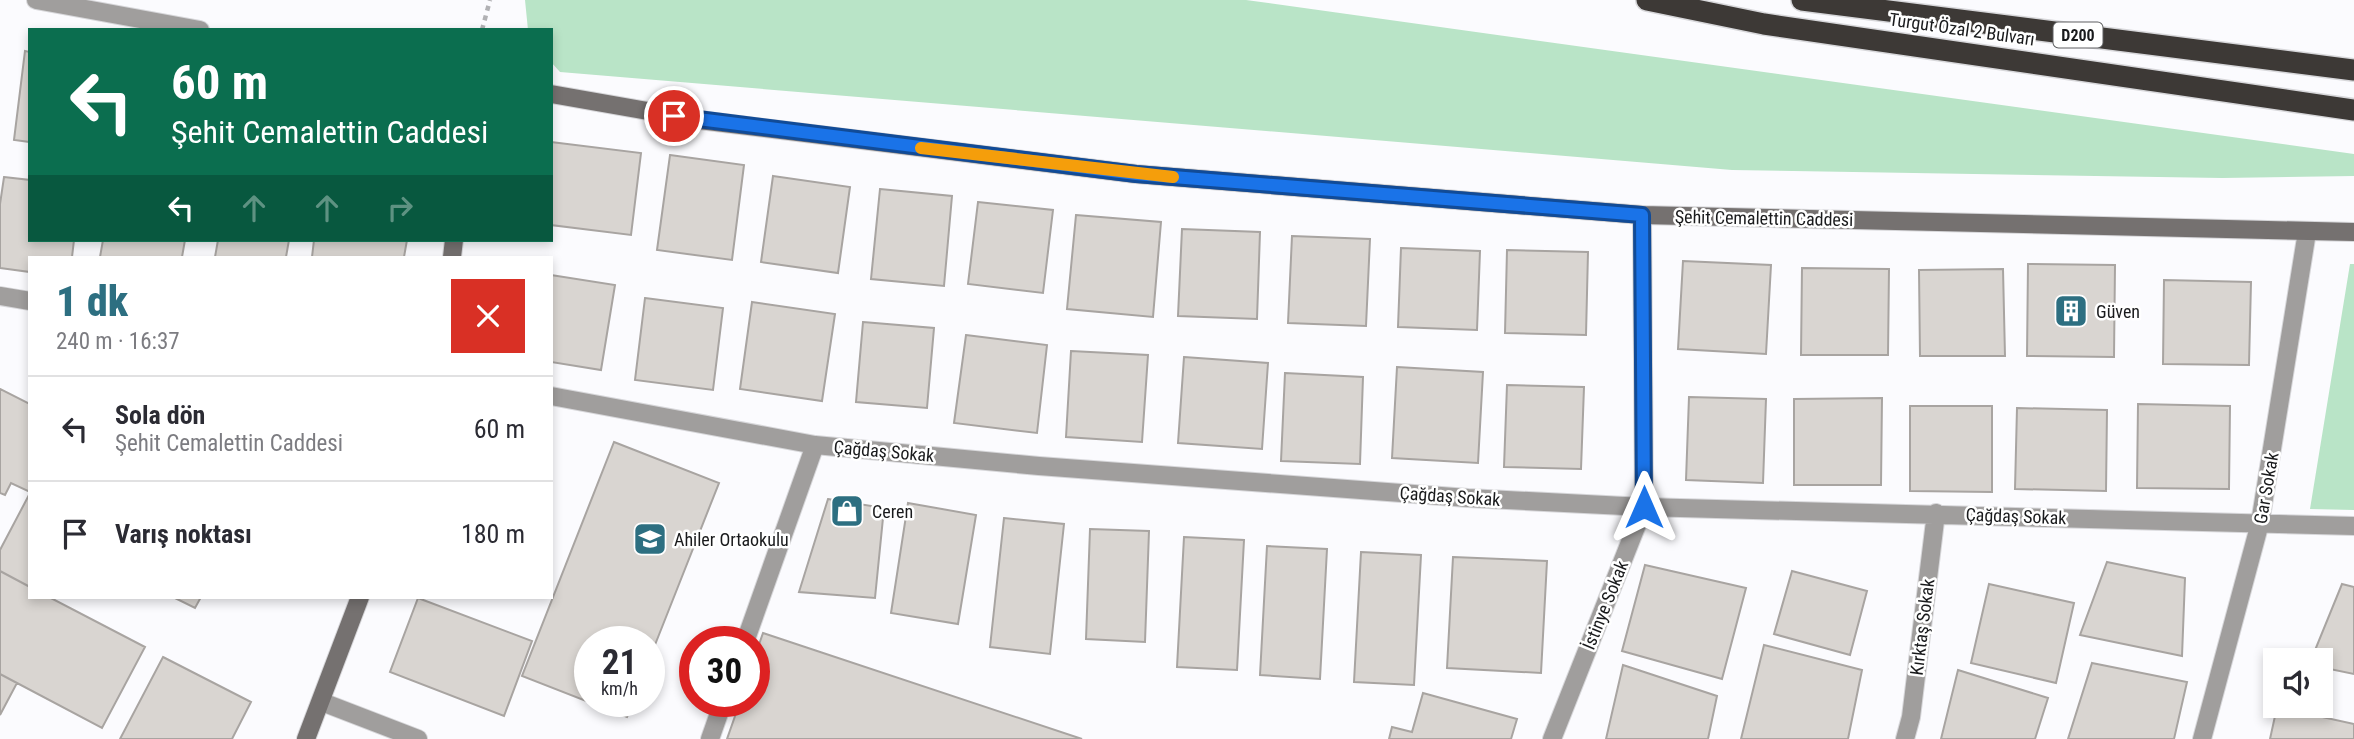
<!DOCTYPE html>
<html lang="tr">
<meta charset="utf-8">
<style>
:root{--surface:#fff;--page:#f7f7f7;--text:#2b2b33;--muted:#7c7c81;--line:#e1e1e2;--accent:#2d6f81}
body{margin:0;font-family:"Roboto Condensed",sans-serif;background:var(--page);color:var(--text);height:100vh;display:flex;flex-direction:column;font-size:26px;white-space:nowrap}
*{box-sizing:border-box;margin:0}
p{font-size:23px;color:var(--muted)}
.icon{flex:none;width:38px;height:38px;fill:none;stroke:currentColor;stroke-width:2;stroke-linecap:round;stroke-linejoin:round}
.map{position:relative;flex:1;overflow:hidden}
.drawer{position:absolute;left:28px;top:256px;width:525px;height:343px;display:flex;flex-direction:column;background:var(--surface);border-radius:0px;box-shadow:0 4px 10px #0003}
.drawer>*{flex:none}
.hud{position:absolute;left:28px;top:28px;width:525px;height:214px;border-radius:0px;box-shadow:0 4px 10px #0003;background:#0b6e4f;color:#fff;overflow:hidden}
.tools{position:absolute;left:2263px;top:648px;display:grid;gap:14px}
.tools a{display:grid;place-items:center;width:70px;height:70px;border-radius:0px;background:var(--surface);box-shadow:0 4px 10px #0003;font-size:35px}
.speed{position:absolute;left:574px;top:626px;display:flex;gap:14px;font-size:35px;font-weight:700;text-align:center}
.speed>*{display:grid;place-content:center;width:91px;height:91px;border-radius:50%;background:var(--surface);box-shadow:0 4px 10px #0003;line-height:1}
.speed small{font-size:18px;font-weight:400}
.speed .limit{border:10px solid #d22;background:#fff;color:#111}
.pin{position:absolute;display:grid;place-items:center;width:60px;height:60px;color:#fff;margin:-30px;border:4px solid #fff;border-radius:50%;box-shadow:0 2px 7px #0007}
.me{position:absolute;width:77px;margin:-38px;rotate:0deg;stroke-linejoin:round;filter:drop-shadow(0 0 5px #0008)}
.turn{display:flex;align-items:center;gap:24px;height:147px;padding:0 28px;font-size:32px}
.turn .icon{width:91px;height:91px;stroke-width:2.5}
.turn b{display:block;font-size:49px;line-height:60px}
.lanes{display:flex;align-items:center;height:66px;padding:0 28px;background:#0003;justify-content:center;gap:35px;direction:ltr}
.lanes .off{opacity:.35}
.round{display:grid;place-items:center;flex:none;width:74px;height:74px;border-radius:0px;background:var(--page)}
.summary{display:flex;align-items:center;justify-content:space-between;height:119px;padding:0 28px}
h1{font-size:42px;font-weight:800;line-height:52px;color:var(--accent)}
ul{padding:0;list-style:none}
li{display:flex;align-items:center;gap:21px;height:105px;padding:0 28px;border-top:2px solid var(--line)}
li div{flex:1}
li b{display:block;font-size:26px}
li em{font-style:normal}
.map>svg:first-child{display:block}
.green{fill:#b9e4c7}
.building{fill:#d9d5d1;stroke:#a8a4a1;stroke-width:2}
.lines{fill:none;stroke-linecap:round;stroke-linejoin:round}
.street-casing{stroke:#d7d7da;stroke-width:20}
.secondary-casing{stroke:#d7d7da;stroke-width:20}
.highway-casing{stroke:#d7d7da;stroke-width:24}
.path{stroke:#b1b1b4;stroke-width:4.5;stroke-dasharray:5 5;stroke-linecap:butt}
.street{stroke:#a09e9d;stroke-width:18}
.secondary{stroke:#757170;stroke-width:18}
.highway{stroke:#3d3936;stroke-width:21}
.route-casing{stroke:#114b97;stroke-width:18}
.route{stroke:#1a73e8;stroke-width:12}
.slow{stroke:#f59e0b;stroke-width:12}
.labels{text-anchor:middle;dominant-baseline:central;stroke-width:5;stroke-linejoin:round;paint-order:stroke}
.shield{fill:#fff;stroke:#5e5f60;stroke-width:2}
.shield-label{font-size:16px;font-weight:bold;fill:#191a1c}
.street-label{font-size:18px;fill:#191a1c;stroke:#fff}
.poi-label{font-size:18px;fill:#191a1c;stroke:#fff;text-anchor:start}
</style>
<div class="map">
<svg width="2354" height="739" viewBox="0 0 2354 739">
<rect width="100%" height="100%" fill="#fbfbfe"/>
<path class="green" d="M525 0H1246L2354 154V176L2222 178 1732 170 560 72 551 62V30H528Z
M2350 264H2354V510L2310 509Z"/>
<path class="building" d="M25 51 30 52V142L14 140Z
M551 142 641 153 631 235 551 225Z
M670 155 744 165 732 260 657 250Z
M773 176 850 187 838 273 761 262Z
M4 177 30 180V240H74L72 257H30V272L0 268V204Z
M880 189 952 196 944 286 871 279Z
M978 202 1053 210 1043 293 968 284Z
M1076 215 1161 222 1153 317 1067 309Z
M1182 229 1260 232 1257 319 1178 316Z
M1292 236 1370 239 1366 326 1288 323Z
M103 240H185L182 257H100Z
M218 240H289L286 257H215Z
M314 240H407L404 257H312Z
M1401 248 1480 251 1477 330 1398 327Z
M1507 250 1588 252 1586 335 1505 333Z
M1683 261 1771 265 1766 354 1678 349Z
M2028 264 2115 265 2114 357 2027 356Z
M1802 268 1889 269 1888 355H1801Z
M2003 269 2005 356H1920L1919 270Z
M551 275 615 285 601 370 551 362Z
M2164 280 2251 282 2249 365 2163 364Z
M645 298 723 308 713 390 635 380Z
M752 302 835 314 822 401 740 389Z
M863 322 934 328 927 408 856 402Z
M966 335 1047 345 1037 433 954 423Z
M1071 351 1148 355 1142 442 1066 437Z
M1184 357 1268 363 1262 449 1178 443Z
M1397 367 1483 372 1478 463 1392 458Z
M1285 373 1363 377 1360 464 1281 461Z
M1507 385 1584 387 1581 469 1504 467Z
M0 389 30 404V492L11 483 5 495 0 493Z
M1689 397 1766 399 1763 483 1686 480Z
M1882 398 1881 485H1794V399Z
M2138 404 2230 406 2229 489 2137 488Z
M1910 406H1992V492L1910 491Z
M2017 408 2107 410 2106 491 2015 489Z
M614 442 719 483 649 660V642H590V702H633L627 717 522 676Z
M30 493V587L0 571V550Z
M828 499 884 508 875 598 799 592Z
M908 503 976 515 958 624 891 613Z
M1004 518 1064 524 1050 654 990 647Z
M1090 529 1149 531 1145 642 1086 639Z
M1184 537 1244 540 1237 670 1177 667Z
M1267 546 1327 549 1320 679 1260 675Z
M1361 552 1421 555 1414 685 1354 682Z
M1453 557 1547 561 1541 673 1447 668Z
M2107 562 2185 578 2182 656 2080 635Z
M1645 565 1746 588 1722 679 1622 651Z
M0 571 30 587V597H49L145 647 102 728 0 674Z
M1792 571 1867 591 1850 655 1774 634Z
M1989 584 2074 603 2056 683 1971 663Z
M2342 584 2354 587V674L2320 667V660H2311Z
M173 597H201L195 608Z
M418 598 532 641 504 716 390 672Z
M763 633 1082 739H727L740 702H754V659Z
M1764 645 1862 670 1848 739H1741Z
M163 657 251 702 232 739H120Z
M2092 663 2187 682 2174 739H2068Z
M1623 665 1717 696 1708 739H1606Z
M1958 670 2048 698 2035 739H1941Z
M0 674 17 683 0 715Z
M1423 693 1517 719 1511 739H1389L1392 727 1412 732Z
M2277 707 2354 724V739H2270Z"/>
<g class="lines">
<defs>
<path id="street" d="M36 0 200 30
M0 296 30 301
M551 396 815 445 1039 466 1468 498 1644 507 2354 526
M745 642 815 445
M322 702 418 739
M710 739 723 702
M1552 739 1644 507 1642 215
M1905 739 1911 717 1936 513
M2202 739 2260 523 2307 232"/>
<path id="secondary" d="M551 94 699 120 1136 174 1642 215 2354 232
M452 257 454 240
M306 739 360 597"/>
<path id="highway" d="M1647 0 1764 24 2354 110
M1802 0 2354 70"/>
</defs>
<use href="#street" class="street-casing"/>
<use href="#secondary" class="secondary-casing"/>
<use href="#highway" class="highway-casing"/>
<path class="path" d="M482 30 490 0"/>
<use href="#street" class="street"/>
<use href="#secondary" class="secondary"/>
<use href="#highway" class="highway"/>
</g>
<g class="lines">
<defs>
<path id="route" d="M674 116 1136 174 1642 215 1644 507"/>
</defs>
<use href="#route" class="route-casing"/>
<use href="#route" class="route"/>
<path class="slow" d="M921 148 1173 177"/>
</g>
<defs>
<symbol id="building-square" viewBox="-11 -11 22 22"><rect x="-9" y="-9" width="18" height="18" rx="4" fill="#2d6f81" stroke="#fff"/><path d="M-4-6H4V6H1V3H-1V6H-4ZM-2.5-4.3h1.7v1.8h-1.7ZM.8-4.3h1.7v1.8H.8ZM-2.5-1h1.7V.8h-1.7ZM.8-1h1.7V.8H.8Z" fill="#fff"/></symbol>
<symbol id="shop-square" viewBox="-11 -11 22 22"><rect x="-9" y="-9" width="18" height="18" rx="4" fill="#2d6f81" stroke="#fff"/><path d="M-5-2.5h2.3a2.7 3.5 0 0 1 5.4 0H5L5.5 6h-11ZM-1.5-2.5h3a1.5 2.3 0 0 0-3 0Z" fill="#fff"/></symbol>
<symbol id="school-square" viewBox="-11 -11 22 22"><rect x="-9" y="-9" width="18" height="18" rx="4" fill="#2d6f81" stroke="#fff"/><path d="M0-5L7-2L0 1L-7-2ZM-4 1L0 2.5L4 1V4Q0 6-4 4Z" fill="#fff"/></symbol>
</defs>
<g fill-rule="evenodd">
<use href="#building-square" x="2052" y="292" width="38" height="38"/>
<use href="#shop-square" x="828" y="492" width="38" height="38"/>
<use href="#school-square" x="631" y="520" width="38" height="38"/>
</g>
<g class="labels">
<rect class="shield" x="2053.5" y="22.5" width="49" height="25" rx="5"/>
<g class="shield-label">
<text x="2078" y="35">D200</text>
</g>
<g class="street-label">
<text transform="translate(1962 29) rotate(8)">Turgut Özal 2 Bulvarı</text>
<text transform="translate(1764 218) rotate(1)">Şehit Cemalettin Caddesi</text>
<text transform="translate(884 451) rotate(5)">Çağdaş Sokak</text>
<text transform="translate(2266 488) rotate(-80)">Gar Sokak</text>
<text transform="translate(1450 496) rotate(4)">Çağdaş Sokak</text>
<text transform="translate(2016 516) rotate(2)">Çağdaş Sokak</text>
<text transform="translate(1605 605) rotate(-68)">İstinye Sokak</text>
<text transform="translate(1922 627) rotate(-83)">Kırktaş Sokak</text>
</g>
<g class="poi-label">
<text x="2096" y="311">Güven</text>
<text x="872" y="511">Ceren</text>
<text x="674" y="539">Ahiler Ortaokulu</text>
</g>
</g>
</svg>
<div class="tools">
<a><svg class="icon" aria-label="sound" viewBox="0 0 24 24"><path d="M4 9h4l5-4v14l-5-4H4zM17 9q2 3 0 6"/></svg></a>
</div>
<div class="speed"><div>21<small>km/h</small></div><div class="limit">30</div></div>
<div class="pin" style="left:674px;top:116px;background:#d93025"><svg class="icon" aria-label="arrive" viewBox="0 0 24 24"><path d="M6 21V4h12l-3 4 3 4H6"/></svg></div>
<svg class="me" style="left:1644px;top:507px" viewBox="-20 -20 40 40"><path d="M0-17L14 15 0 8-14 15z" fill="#1a73e8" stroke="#fff" stroke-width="4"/></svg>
<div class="hud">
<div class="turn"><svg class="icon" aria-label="left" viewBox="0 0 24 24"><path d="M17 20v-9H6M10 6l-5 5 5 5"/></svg><div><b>60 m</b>Şehit Cemalettin Caddesi</div></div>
<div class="lanes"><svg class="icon" aria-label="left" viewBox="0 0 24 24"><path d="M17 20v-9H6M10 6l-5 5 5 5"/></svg><svg class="icon off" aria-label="ahead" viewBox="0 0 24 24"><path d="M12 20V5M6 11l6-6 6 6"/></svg><svg class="icon off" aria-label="ahead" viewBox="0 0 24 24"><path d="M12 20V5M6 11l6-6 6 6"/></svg><svg class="icon off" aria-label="right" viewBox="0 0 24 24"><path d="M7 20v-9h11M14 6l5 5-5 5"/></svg></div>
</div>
<section class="drawer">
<div class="summary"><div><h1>1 dk</h1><p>240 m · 16:37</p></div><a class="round" style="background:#d93025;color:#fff"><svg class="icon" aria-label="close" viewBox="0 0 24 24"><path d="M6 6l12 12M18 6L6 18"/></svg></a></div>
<ul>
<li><svg class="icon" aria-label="left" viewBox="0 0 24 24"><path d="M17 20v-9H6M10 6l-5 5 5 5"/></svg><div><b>Sola dön</b><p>Şehit Cemalettin Caddesi</p></div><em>60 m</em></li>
<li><svg class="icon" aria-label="arrive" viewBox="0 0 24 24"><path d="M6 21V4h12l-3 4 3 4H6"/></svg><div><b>Varış noktası</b></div><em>180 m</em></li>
</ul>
</section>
</div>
